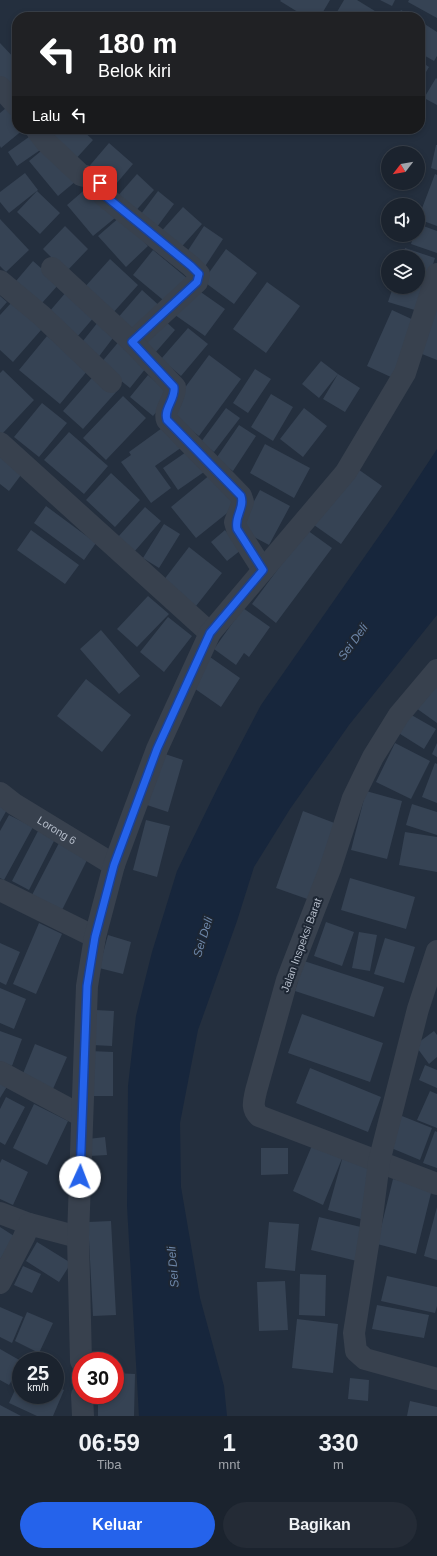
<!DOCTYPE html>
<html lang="id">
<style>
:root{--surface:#1b232e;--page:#242b36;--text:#f1f3f6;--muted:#a0a4aa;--line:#39404a;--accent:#2563eb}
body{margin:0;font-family:Helvetica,sans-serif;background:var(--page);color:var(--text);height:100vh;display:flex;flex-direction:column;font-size:15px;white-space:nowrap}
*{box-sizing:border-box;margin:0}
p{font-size:13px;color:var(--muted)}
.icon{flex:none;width:22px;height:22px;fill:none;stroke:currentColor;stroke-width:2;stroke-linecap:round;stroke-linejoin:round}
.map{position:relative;height:1416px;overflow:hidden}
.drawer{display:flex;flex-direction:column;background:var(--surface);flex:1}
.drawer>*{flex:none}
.hud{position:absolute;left:12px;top:12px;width:413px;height:122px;border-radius:16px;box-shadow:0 2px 6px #0003,0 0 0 1px var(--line);background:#202124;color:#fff;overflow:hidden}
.needle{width:26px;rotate:239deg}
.tools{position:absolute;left:381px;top:146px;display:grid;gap:8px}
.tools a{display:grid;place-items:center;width:44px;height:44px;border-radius:50%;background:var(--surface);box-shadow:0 2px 6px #0003,0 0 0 1px var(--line);font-size:20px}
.speed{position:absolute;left:12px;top:1352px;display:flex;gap:8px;font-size:20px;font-weight:700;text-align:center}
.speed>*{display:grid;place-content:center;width:52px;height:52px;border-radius:50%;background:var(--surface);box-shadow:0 2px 6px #0003,0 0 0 1px var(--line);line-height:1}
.speed small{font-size:10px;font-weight:400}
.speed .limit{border:6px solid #d22;background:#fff;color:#111}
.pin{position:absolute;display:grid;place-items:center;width:34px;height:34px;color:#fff;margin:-17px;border-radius:8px;box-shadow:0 2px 6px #0006}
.me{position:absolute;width:44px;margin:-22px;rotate:2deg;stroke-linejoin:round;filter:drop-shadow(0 0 3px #0008)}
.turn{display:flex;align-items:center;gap:14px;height:84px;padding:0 20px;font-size:18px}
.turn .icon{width:52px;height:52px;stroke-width:2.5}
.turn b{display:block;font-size:28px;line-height:34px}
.then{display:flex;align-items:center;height:38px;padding:0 20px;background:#0003;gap:8px;font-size:15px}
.eta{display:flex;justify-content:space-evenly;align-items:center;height:68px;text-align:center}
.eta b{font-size:24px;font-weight:700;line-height:28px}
.primary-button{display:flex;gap:8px;margin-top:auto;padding:8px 20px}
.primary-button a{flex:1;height:46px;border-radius:24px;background:var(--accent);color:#fff;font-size:16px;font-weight:700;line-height:46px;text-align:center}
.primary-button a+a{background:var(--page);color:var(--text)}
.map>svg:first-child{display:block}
.water{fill:#17263c}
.building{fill:#364354}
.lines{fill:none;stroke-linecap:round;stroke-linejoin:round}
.street{stroke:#38414e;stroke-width:22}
.route-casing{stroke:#184099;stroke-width:10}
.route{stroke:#2563eb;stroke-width:7}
.labels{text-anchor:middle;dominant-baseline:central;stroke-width:4;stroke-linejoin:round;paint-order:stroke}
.street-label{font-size:11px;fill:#b4bcc9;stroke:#1d2633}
.water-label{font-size:12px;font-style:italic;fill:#6d86a8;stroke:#1d2633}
</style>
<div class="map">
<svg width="437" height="1416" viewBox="0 0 437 1416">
<rect width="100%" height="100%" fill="#242f3e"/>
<path class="water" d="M437 449V615L349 725 290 809 254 867 237 921 198 1030 180 1123 181 1187 200 1298 224 1386 227 1416H139L127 1206 128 1086 136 1016 152 952 177 871 218 787 261 705 393 516Z"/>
<path class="building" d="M281 0H330L320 17H306L280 1Z
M344 0H357L383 16 382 17H334Z
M380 0H395L392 6Z
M409 0H437V18L408 2Z
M401 10 413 17H397Z
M420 21 437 32V56L434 61 420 53Z
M0 43 17 61V90L0 80Z
M420 61 429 67 420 82Z
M436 78 437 79V105L424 98Z
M12 103 17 109V129H24L1 148 0 146V113Z
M47 129H81L93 140 73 162Z
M33 134 43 148 17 166 8 152Z
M109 143 133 164 110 191 86 170Z
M436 145H437V170L431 168Z
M47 146 76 181 58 196 29 161Z
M25 173 38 190 9 213 0 202V192Z
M137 174 154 190 133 214 116 198Z
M435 174 437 175V226L418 219Z
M89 186 115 218 93 236 67 205Z
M37 191 60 213 40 234 17 212Z
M158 191 174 204 154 231 138 218Z
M183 207 202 224 176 253 157 236Z
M121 216 148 246 126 267 98 236Z
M0 219 29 250 6 272 0 266Z
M418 224 437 231V253L411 244 414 235H418Z
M65 226 88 249 66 272 43 249Z
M204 226 223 239 202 271 183 258Z
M405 248 435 258 418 311 388 302 393 287H418V257H403Z
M226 249 257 273 234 304 203 281Z
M153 250 188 279 168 304 133 275Z
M110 259 138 285 111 315 83 289Z
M33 261 59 284 42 303 16 281Z
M267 282 300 306 266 353 233 329Z
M195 288 225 309 205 336 175 315Z
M142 290 162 308 136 338 116 320Z
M67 291 95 316 77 337 49 312Z
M0 296 7 302 0 310Z
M437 300V360L417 352Z
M12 302 42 329 13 362 0 350V315Z
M392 310 418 322 393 378 367 366Z
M102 317 119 330 97 359 79 346Z
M162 318 175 330 155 353 141 341Z
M188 328 208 344 181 376 161 359Z
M47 336 88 370 60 404 19 370Z
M121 339 150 363 130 388 100 364Z
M209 355 241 379 199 436 167 412Z
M321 361 338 374 319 398 302 384Z
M255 369 271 379 248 413 233 403Z
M3 370 34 400 2 434 0 432V373Z
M97 372 117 391 83 429 63 411Z
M338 374 360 388 345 412 323 399Z
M148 375 171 395 153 416 130 397Z
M271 394 293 407 273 441 251 427Z
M123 396 146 418 106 460 83 438Z
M42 403 67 423 39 457 14 437Z
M226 408 240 418 214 452 201 442Z
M304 408 327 426 303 457 280 439Z
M169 423 185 445 155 466 171 488 151 503 121 462 131 455 129 452Z
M239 425 256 436 233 471 215 460Z
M69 432 108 466 84 494 44 460Z
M265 444 310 468 294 498 250 473Z
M189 450 204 472 178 490 163 468Z
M0 453 24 471 9 491 0 484Z
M355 467 382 486 341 544 314 525Z
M111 473 140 500 115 527 86 500Z
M211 474 236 506 196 538 171 507Z
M260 490 290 506 269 545 239 529Z
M46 506 96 543 84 560 34 523Z
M145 507 161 521 134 552 118 537Z
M164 524 180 534 159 568 143 558Z
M31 530 79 565 65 584 17 550Z
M225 530 241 550 227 561 211 542Z
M307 530 332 548 276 623 252 604Z
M189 547 222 573 196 606 163 581Z
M148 596 169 614 137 647 117 629Z
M243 608 270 627 249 657 244 653 236 665 214 649Z
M168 617 192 636 164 672 140 652Z
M101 630 140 676 119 694 80 649Z
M210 657 240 678 221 707 191 686Z
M86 679 131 715 102 752 57 716Z
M437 685V723L416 708Z
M408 713 436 729 424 749 397 732Z
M395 743 430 761 411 799 376 782Z
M437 743V757L432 754Z
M162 753 183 760 168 812 147 805Z
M435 763 437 764V803L422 797Z
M366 791 402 801 387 859 351 850Z
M0 804 8 808 0 822Z
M412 804 437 812V835L406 825Z
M303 811 337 824 310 900 276 888Z
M9 815 33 827 4 880 0 878V831Z
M146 820 170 826 157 877 133 870Z
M38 831 55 839 29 890 12 881Z
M405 832 437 837V872L399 865Z
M60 841 89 856 62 910 32 895Z
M350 878 415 897 406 929 341 910Z
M326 922 354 932 342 966 314 956Z
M39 923 62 934 36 994 13 984Z
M359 932 377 935 370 971 352 968Z
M108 935 131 942 123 974 99 968Z
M385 938 415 947 404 983 374 974Z
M0 943 20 952 6 985 0 982Z
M304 961 384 987 374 1017 295 991Z
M0 988 26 999 14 1029 0 1023Z
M95 1010 114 1011 112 1046 92 1045Z
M302 1014 383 1043 370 1082 288 1053Z
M0 1031 22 1039 12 1066 0 1061Z
M434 1031 437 1035V1057L429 1064 415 1045Z
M35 1044 67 1057 53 1089 22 1076Z
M90 1051 113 1052V1096H90Z
M425 1065 437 1070V1088L419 1080Z
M310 1068 381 1097 368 1132 296 1103Z
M0 1074 11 1080 0 1098Z
M430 1091 437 1094V1128L417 1120Z
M6 1097 25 1107 5 1145 0 1142V1109Z
M34 1104 68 1121 47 1165 13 1148Z
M397 1114 432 1128 420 1160 384 1145Z
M435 1131 437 1132V1168L423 1163Z
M105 1137 107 1155 89 1156 88 1139Z
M313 1143 376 1166 361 1219 328 1210 343 1156 323 1205 293 1191Z
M261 1148H288V1174L261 1175Z
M2 1159 28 1172 13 1205 0 1199V1163Z
M393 1179 432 1189 416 1254 377 1244Z
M437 1207V1260L424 1256Z
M319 1217 365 1228 357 1261 311 1250Z
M111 1221 116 1315 93 1316 88 1222Z
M269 1222 299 1224 295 1271 265 1268Z
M0 1227 14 1236 0 1260Z
M37 1242 71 1263 59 1282 26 1261Z
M23 1266 41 1274 32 1293 14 1285Z
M300 1274 326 1275 325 1316 299 1315Z
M387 1276 437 1287V1306L435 1313 381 1301Z
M285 1281 288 1330 259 1331 257 1282Z
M377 1305 429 1315 424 1338 372 1329Z
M0 1307 23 1317 12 1343 0 1337Z
M27 1312 53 1323 39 1353 15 1341Z
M297 1319 338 1324 333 1373 292 1368Z
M0 1349 21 1361V1365L9 1385 0 1380Z
M115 1373 135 1374 134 1416H98V1395H115Z
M21 1377V1395H55V1386L64 1390 53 1416H37L9 1403Z
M350 1378 369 1380 368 1401 348 1399Z
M410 1401 437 1407V1416H407Z
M0 1405 21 1416H0Z"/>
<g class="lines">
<g class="street">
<path d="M0 87 17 106"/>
<path d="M36 129 46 142 81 175 93 178 101 183 103 195 120 209 191 266 199 274 197 282 132 342"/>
<path d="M52 268 132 342 175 387C176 399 163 409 167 420L241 496 243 502 235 522 237 529 263 570"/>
<path d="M0 281 42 316 111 382"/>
<path d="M0 443 210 633"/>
<path d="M437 670 399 715 373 757 353 798 330 869 287 980 256 1091C254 1101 251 1108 259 1116L437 1184"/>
<path id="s1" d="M0 793 14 804 114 865"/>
<path d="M0 890 95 937"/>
<path d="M437 951 418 1009 379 1162 370 1232 354 1333 356 1351 365 1359 437 1379"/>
<path d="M0 1072 82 1116"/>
<path d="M0 1213 29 1224"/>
<path d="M0 1283 24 1237 29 1224 78 1237"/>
<path d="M81 1361 78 1237 87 986 95 937 114 865 157 749 210 633 346 472 405 373 437 274"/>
<path d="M82 1395 83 1416"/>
</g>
</g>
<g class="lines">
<defs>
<path id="route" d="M80 1177 87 986 95 937 114 865 157 749 210 633 263 570 237 529C234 516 245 508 241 496L167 420C163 409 176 399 174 387L132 342 197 282 199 274 191 266 103 194 100 183"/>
</defs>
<use href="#route" class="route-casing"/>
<use href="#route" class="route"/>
</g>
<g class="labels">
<g class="street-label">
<text stroke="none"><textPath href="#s1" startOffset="68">Lorong 6</textPath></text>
<text transform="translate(301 945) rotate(-70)">Jalan Inspeksi Barat</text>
</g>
<g class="water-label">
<text transform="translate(353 642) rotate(-54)">Sei Deli</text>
<text transform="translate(203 937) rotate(-73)">Sei Deli</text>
<text transform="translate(173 1267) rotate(-95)">Sei Deli</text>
</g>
</g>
</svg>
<div class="tools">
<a><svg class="needle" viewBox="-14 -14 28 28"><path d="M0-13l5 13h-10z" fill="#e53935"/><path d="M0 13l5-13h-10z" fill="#a0a4aa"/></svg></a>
<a><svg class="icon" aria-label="sound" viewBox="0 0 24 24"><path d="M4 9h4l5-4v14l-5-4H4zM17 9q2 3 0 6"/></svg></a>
<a><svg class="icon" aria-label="layers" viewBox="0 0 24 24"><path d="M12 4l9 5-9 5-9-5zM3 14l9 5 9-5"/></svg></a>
</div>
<div class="speed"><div>25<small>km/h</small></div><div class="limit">30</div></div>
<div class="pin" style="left:100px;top:183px;background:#d93025"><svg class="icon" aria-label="arrive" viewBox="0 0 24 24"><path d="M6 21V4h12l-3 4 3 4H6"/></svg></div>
<svg class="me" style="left:80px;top:1177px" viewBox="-20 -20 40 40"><circle r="19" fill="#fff"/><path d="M0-13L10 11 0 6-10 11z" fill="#2563eb"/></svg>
<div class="hud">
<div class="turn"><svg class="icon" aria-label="left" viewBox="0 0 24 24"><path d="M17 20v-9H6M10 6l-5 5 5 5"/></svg><div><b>180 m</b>Belok kiri</div></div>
<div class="then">Lalu<svg class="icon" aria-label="left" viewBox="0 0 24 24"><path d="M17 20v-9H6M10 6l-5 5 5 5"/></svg></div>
</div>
</div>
<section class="drawer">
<div class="eta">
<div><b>06:59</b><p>Tiba</p></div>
<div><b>1</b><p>mnt</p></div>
<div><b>330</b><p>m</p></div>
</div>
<div class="primary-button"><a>Keluar</a><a>Bagikan</a></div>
</section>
